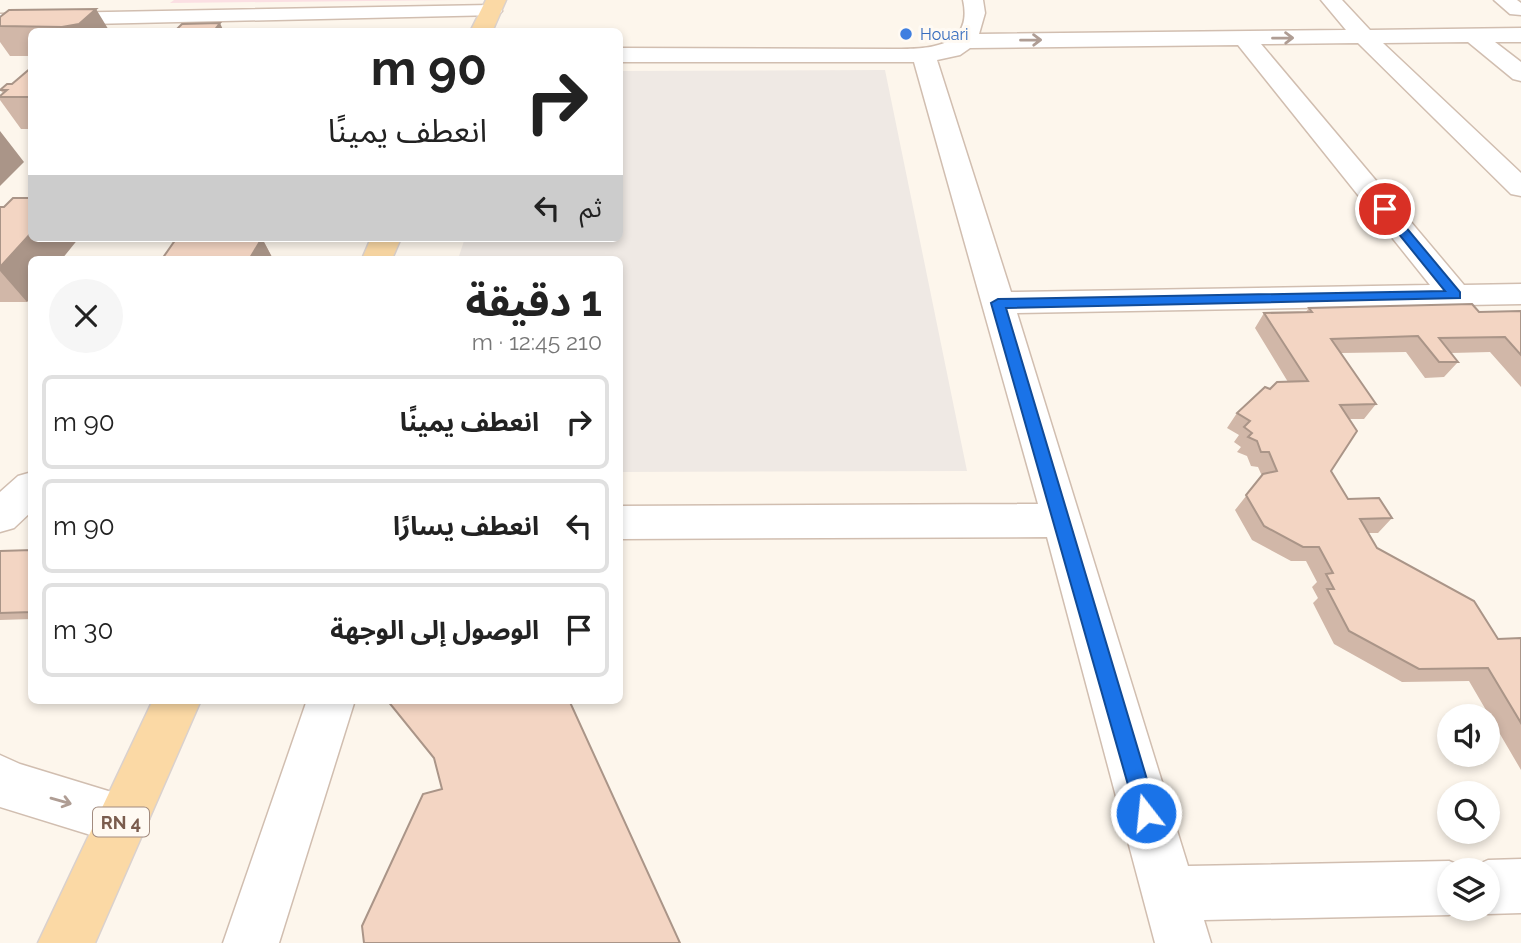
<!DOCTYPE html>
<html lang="ar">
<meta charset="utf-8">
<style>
:root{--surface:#fff;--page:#f6f6f6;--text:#222;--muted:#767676;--line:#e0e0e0}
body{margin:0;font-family:Raleway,"Noto Sans Arabic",sans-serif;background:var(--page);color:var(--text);direction:rtl;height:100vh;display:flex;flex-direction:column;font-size:26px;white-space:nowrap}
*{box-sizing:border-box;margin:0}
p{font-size:23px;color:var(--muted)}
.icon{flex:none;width:38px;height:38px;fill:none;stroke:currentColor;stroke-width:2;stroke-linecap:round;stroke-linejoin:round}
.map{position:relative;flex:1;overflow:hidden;direction:ltr}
.side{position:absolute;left:28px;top:256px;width:595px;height:448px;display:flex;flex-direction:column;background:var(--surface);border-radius:10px;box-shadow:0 4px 10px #0003;direction:rtl}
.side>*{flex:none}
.banner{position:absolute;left:28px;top:28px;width:595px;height:214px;border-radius:10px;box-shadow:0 4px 10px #0003;direction:rtl;background:#fff;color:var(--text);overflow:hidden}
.fabs{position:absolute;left:1437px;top:704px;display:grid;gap:14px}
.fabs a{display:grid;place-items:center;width:63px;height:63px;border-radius:50%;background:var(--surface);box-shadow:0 4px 10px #0003;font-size:35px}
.pin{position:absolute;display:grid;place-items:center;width:60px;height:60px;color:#fff;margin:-30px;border:4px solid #fff;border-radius:50%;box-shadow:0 2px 7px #0007}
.me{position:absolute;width:77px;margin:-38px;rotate:344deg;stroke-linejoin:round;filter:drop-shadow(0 0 5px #0008)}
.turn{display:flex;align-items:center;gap:24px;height:147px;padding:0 21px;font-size:32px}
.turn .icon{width:91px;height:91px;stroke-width:2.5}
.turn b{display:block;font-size:49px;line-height:60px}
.then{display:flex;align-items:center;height:66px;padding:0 21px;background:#0003;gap:14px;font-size:26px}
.round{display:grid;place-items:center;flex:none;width:74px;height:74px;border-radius:37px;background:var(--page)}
.head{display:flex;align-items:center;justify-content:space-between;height:119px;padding:0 21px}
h1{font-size:42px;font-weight:700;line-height:52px}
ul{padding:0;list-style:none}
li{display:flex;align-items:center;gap:21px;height:94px;margin:0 14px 10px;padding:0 7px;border:4px solid var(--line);border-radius:10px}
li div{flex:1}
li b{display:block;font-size:26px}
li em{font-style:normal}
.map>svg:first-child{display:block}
.industrial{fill:#efe9e4}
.medical{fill:#fbdfe3}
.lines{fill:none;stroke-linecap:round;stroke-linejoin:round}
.minor-casing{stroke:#d1beb0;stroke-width:3}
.major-casing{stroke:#dad1cd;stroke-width:3}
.minor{fill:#fff;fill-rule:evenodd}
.major{fill:#fbd9a5;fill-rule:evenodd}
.wall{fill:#d1b7a8}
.shaded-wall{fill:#aa9588}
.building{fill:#f3d5c3;stroke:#aa9588;stroke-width:2}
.oneway{stroke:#af9d94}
.route{fill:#1a73e8;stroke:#114b97;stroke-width:2}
.shop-dot{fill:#3f7fe0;stroke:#fffaf3;stroke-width:2.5}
.labels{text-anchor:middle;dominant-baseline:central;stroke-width:6;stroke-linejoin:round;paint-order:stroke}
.far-shop-label{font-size:16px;fill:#366cbe;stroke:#fffaf3;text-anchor:start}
.shield{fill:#fffaf3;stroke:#a28b7f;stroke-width:2}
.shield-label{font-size:18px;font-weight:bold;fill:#7a5c4d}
</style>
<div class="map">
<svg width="1521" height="943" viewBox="0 0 1521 943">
<rect width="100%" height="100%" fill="#fdf6ec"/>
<path class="industrial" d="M885 70 967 471 620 472V259H458L465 238H620V71Z"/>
<path class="medical" d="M174 0H458L170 3Z"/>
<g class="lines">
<defs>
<path id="minor" d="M963 0H983L985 13 979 34 1346 30 1321 0H1342L1370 30 1521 28V42H1495L1521 62V81L1513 79 1468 42 1383 43 1521 173V196L1511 194 1358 43 1261 44 1464 285 1521 284V304L1017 313 1188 866 1449 861 1468 869 1488 860 1521 859V913L1488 914 1474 908H1488V870H1449V908H1465L1449 915 1204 920 1211 943H1155L1047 537 620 539V506L1038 504 914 62H620V48L893 49C926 49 974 49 963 0ZM1238 45 1430 285 1011 292 937 60 960 55 970 48Z
M1494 0H1517L1521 3V15L1510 14Z
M491 5 498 7 502 11 498 15 0 26V14Z
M32 472V511L14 528 0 532V492L18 476Z
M307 700H355L279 943H223Z
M0 755 20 764 141 801 149 819 141 837 123 845 0 807Z"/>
<path id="major" d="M486 0H506L492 32H470Z
M371 238H401L392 259H362Z
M153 700H201L95 943H38Z"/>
</defs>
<use href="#minor" class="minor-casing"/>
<use href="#major" class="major-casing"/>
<use href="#minor" class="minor"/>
<use href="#major" class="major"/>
</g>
<path class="wall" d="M0 17 110 32H32V56H10L0 42Z
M32 62V129H21L0 100V96L3 93 0 90 12 84 31 67 29 64Z
M0 207 32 259V296L27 302H0Z
M159 238H266L264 242 273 259H162L174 241H161Z
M1309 308 1479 312 1521 311V387L1490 352 1451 353 1458 362 1444 377 1425 378 1406 352 1341 353 1376 404 1364 419H1350L1331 471 1348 499 1392 518 1378 533H1368L1377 548 1498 639 1521 638V770L1469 681 1402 682 1334 644 1313 603 1318 598 1312 587 1317 582 1306 561H1291L1252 540 1235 510 1262 476 1258 467 1251 466 1247 456 1237 452 1241 447 1234 442 1239 435 1227 428 1237 413 1270 389 1288 382 1255 328 1264 313 1306 312Z
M32 550V619L0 620V551Z"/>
<path class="shaded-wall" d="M96 9 110 32H65L62 27Z
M220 23 224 32H213Z
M0 131 24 162 0 186Z
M32 232V238H79L62 259H32V296L27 302 0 271V267Z
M253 238H266L264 242 273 259H251Z"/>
<path class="building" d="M96 9 79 24 62 27 0 26V17L9 10Z
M220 23 213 32H170L172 29H177L182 24Z
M32 67V97H0V96L7 90H0L7 84H12Z
M13 198H32V232L0 267V207H4Z
M262 238 250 258 162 259 176 239Z
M1472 304 1479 312 1521 311V355L1505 337 1439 338 1458 362H1439L1418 336 1331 339 1376 404 1340 405 1357 431 1331 471 1348 499 1379 498 1392 518 1360 519 1377 548 1474 601 1498 639 1521 638V723L1488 668 1419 669 1349 631 1327 589H1334L1326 574 1333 573 1319 547H1303L1264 526 1246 495 1263 474 1277 471 1269 452H1261L1257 441 1248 437 1252 433 1244 427 1250 421 1237 413 1265 387 1270 389 1277 382 1308 381 1264 313 1312 312 1309 308Z
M32 550V612L0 613V551Z
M387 700H569L680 943H364L362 926 423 794 442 789 434 758Z"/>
<defs><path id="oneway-shaft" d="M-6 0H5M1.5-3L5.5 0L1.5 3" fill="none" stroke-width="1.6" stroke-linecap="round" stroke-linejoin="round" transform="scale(1.75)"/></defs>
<g class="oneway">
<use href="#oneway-shaft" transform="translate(1283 38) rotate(-1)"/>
<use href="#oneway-shaft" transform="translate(1031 40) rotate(-1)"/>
<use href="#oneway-shaft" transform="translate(61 801) rotate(16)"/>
</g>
<path class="route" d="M1381 207H1389L1460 292V298L1006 308 1157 813 1154 821 1146 824 1139 821 1136 813 991 303 998 299 1445 291 1381 212Z"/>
<circle class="shop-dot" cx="906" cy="34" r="7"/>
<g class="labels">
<g class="far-shop-label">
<text x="920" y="34">Houari</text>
</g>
<rect class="shield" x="93" y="807.5" width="56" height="29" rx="5"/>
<g class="shield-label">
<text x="121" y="822">RN 4</text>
</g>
</g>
</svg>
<div class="fabs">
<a><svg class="icon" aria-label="sound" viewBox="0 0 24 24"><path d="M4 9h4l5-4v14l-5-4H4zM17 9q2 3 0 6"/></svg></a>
<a><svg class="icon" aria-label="search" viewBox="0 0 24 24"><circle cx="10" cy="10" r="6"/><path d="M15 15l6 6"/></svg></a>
<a><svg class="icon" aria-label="layers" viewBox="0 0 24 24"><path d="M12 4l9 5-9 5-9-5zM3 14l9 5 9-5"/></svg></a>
</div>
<div class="pin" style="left:1385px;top:209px;background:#d93025"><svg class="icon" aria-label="arrive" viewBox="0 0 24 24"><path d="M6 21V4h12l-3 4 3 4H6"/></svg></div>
<svg class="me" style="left:1146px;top:813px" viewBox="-20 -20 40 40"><circle r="17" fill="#1a73e8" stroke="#fff" stroke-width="3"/><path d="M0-11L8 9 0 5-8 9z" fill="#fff"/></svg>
<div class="banner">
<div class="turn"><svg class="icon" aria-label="right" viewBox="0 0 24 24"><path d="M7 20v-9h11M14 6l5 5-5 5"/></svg><div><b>90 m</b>انعطف يمينًا</div></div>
<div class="then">ثم<svg class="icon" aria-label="left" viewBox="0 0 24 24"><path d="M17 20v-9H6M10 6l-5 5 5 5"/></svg></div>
</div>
<section class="side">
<div class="head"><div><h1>1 دقيقة</h1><p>210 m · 12:45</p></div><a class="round"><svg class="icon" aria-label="close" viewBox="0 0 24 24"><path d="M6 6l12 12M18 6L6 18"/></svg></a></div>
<ul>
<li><svg class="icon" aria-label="right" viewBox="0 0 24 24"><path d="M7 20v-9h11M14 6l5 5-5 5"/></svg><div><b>انعطف يمينًا</b></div><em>90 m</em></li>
<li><svg class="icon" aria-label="left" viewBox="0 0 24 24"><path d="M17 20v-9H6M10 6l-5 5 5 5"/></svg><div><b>انعطف يسارًا</b></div><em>90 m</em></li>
<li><svg class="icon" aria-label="arrive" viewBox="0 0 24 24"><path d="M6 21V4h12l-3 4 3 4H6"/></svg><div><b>الوصول إلى الوجهة</b></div><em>30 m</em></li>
</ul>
</section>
</div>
